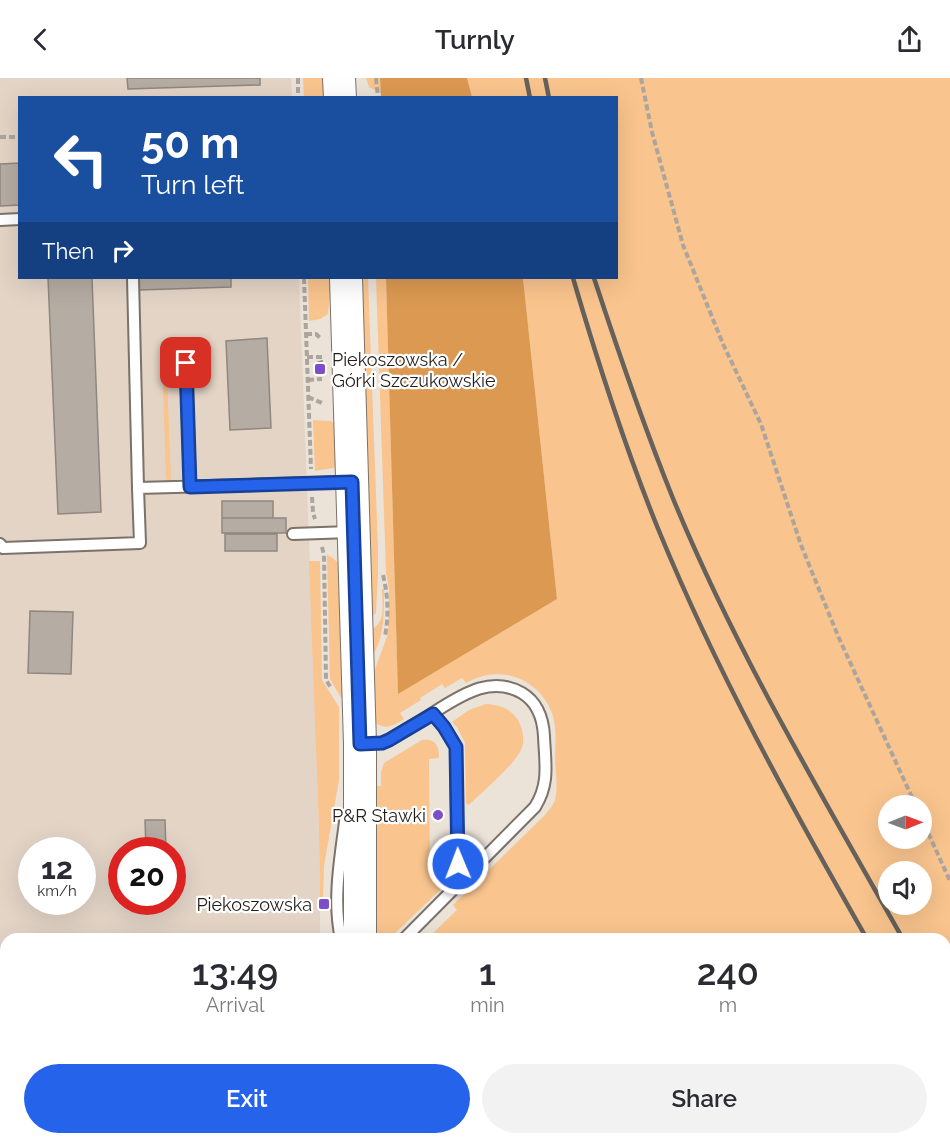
<!DOCTYPE html>
<meta charset="utf-8">
<style>
:root{--surface:#fff;--page:#f2f2f3;--text:#2b2b33;--muted:#7c7c81;--accent:#2563eb}
body{margin:0;font-family:Raleway,sans-serif;background:var(--page);color:var(--text);height:100vh;display:flex;flex-direction:column;font-size:22px;white-space:nowrap}
*{box-sizing:border-box;margin:0}
p{font-size:20px;color:var(--muted)}
.icon{flex:none;width:33px;height:33px;fill:none;stroke:currentColor;stroke-width:2;stroke-linecap:round;stroke-linejoin:round}
.map{position:relative;flex:1;overflow:hidden}
.side{position:absolute;left:0px;top:855px;width:951px;height:212px;display:flex;flex-direction:column;background:var(--surface);border-radius:18px 18px 0 0;box-shadow:0 6px 24px #0002}
.side>*{flex:none}
.guide{position:absolute;left:18px;top:18px;width:600px;height:183px;border-radius:0px;box-shadow:0 6px 24px #0002;background:#1a4fa0;color:#fff;overflow:hidden}
.needle{width:39px;rotate:89deg}
.buttons{position:absolute;left:878px;top:717px;display:grid;gap:12px}
.buttons a{display:grid;place-items:center;width:54px;height:54px;border-radius:50%;background:var(--surface);box-shadow:0 6px 24px #0002;font-size:30px}
.speed{position:absolute;left:18px;top:759px;display:flex;gap:12px;font-size:30px;font-weight:700;text-align:center}
.speed>*{display:grid;place-content:center;width:78px;height:78px;border-radius:50%;background:var(--surface);box-shadow:0 6px 24px #0002;line-height:1}
.speed small{font-size:15px;font-weight:400}
.speed .limit{border:9px solid #d22;background:#fff;color:#111}
.pin{position:absolute;display:grid;place-items:center;width:51px;height:51px;color:#fff;margin:-26px;border-radius:12px;box-shadow:0 3px 9px #0006}
.me{position:absolute;width:66px;margin:-33px;rotate:359deg;stroke-linejoin:round;filter:drop-shadow(0 0 4px #0008)}
.turn{display:flex;align-items:center;gap:21px;height:126px;padding:0 24px;font-size:27px}
.turn .icon{width:78px;height:78px;stroke-width:2.5}
.turn b{display:block;font-size:42px;line-height:51px}
.then{display:flex;align-items:center;height:57px;padding:0 24px;background:#0003;gap:12px;font-size:22px}
.eta{display:flex;justify-content:space-evenly;align-items:center;height:102px;text-align:center}
.eta b{font-size:36px;font-weight:600;line-height:42px}
.action{display:flex;gap:12px;margin-top:auto;padding:12px 24px}
.action a{flex:1;height:69px;border-radius:36px;background:var(--accent);color:#fff;font-size:24px;font-weight:600;line-height:69px;text-align:center}
.action a+a{background:var(--page);color:var(--text)}
header{display:flex;justify-content:space-between;align-items:center;height:78px;padding:0 24px;background:var(--surface);font-size:27px;font-weight:600}
.map>svg:first-child{display:block}
.built{fill:#e3d4c6;fill-rule:evenodd}
.green{fill:#f9c48d;fill-rule:evenodd}
.forest{fill:#db9951}
.building{fill:#b5aca3;stroke:#90877f;stroke-width:1.5}
.lines{fill:none;stroke-linecap:round;stroke-linejoin:round}
.service-casing{stroke:#7b726a;stroke-width:14}
.secondary-casing{stroke:#7b726a;stroke-width:34}
.path{stroke:#aca59d;stroke-width:4;stroke-dasharray:6 3;stroke-linecap:butt}
.service{stroke:#fff;stroke-width:10}
.secondary{stroke:#fff;stroke-width:32}
.rail{stroke:#66615b;stroke-width:4.5}
.route-casing{stroke:#184099;stroke-width:15}
.route{stroke:#2563eb;stroke-width:10}
.poi-dot{fill:#7c4ec7;stroke:#fff;stroke-width:2}
.labels{text-anchor:middle;dominant-baseline:central;stroke-width:4.5;stroke-linejoin:round;paint-order:stroke}
.poi-label{font-size:18px;fill:#221f1b;stroke:#fff;text-anchor:end}
</style>
<header><svg class="icon" aria-label="back" viewBox="0 0 24 24"><path d="M15 5l-7 7 7 7"/></svg>Turnly<svg class="icon" aria-label="share" viewBox="0 0 24 24"><path d="M12 15V3M7 8l5-5 5 5M5 13v7h14v-7"/></svg></header>
<div class="map">
<svg width="950" height="1066" viewBox="0 0 950 1066">
<rect width="100%" height="100%" fill="#ebe2d8"/>
<path class="built" d="M0 0H291L292 19 20 20V200H299L312 540 319 751 320 820V861H6V1009H0ZM32 772H82V824H32ZM122 772H172V824H122Z"/>
<path class="green" d="M303 0H326V19H304Z
M366 0H380L381 15 369 9Z
M467 0H950V1066H371V1060H945V861H427L457 832 453 827 545 737C548 733 553 728 555 722 558 710 556 696 555 684 555 669 557 652 553 638 541 600 499 585 466 605L462 600 445 610 442 606 420 620 421 622 400 635 404 641C393 648 384 653 373 643L370 605 388 556 389 511 386 494 376 200H386L398 615 557 521 523 200H616V20L472 19ZM888 728H921V760H888ZM888 794H921V826H888Z
M308 200H331L328 236 320 241 309 243Z
M359 200H368L378 471V495L376 535 374 537H369Z
M167 301 171 401 168 402 166 401 163 309Z
M313 342 330 343 334 345 339 351 338 386 333 390 315 393Z
M327 477 333 480 341 488 346 628 330 601Z
M309 483H320L322 602 339 629V702L324 788 323 819 320 820 319 751Z
M382 511H384C384 536 385 560 370 582V552C387 545 382 526 382 511Z
M486 626C500 627 510 630 518 642 522 649 525 661 522 669 519 683 480 716 469 727L466 725 465 665 457 649 452 644 469 632Z
M422 662C436 660 439 668 439 680L429 681 430 795H447L446 804 443 809 389 861H374L373 708H381V694L384 685Z
M0 1009H6V1060L347 1061 346 1066H0Z"/>
<path class="forest" d="M380 0H467L472 19H381Z
M386 200H523L557 521 398 616Z"/>
<path class="building" d="M127 0H260V7L128 11Z
M20 85V127L0 128V86Z
M48 200H92L101 434 58 436Z
M139 200H231V209L139 212Z
M267 260 271 350 230 352 226 263Z
M322 283V297H318V284Z
M222 423H273V440H222Z
M222 440H286V455H222Z
M225 456H277V473H225Z
M30 533 73 534 71 596 28 595Z
M145 742H165L166 772H146Z"/>
<g class="lines">
<defs>
<path id="service" d="M0 142 20 141
M133 200 138 410 349 404
M186 285 190 409
M293 456 350 454
M0 466 3 470 140 465 138 410
M433 636 444 649 456 669 458 807
M361 666 382 665 389 662C405 652 421 643 436 633 462 617 491 597 522 615 537 624 543 640 544 658 545 685 550 705 535 729L404 861
M341 861C332 821 341 777 346 736"/>
<path id="secondary" d="M339 0 340 20
M346 200 360 666V861
M359 1066V1060"/>
</defs>
<use href="#service" class="service-casing"/>
<use href="#secondary" class="secondary-casing"/>
<path class="path" d="M298 0V20
M376 0 378 20
M641 0 652 54 683 167 723 266 761 346 801 467 838 558 916 728
M0 59H20
M304 200 311 391
M306 256H316L321 261
M307 279H322L321 277
M308 302 322 301
M308 319 322 325V323
M312 419 313 435 315 441
M322 469 324 477 326 602 331 610
M383 497C388 517 389 538 385 558
M921 739 950 803"/>
<use href="#service" class="service"/>
<use href="#secondary" class="secondary"/>
<path class="rail" d="M526 0 530 20
M545 0 549 20
M573 200C598 285 625 370 659 453 717 594 791 728 867 861
M594 200C618 273 643 346 672 418 735 572 821 716 903 861
M945 935 950 943
M945 998 950 1007"/>
</g>
<g class="lines">
<defs>
<path id="route" d="M186 285 190 409 352 404 360 666 382 665 389 662 433 636 444 649 456 669 458 786"/>
</defs>
<use href="#route" class="route-casing"/>
<use href="#route" class="route"/>
</g>
<g class="poi-dot">
<rect x="314" y="285" width="12" height="12" rx="3"/>
<circle cx="438" cy="737" r="6"/>
<rect x="318" y="820" width="12" height="12" rx="3"/>
</g>
<g class="labels">
<g class="poi-label">
<text x="332" y="281" text-anchor="start">Piekoszowska /<tspan x="332" dy="21">Górki Szczukowskie</tspan></text>
<text x="426" y="737">P&amp;R Stawki</text>
<text x="312" y="826">Piekoszowska</text>
</g>
</g>
</svg>
<div class="buttons">
<a><svg class="needle" viewBox="-14 -14 28 28"><path d="M0-13l5 13h-10z" fill="#e53935"/><path d="M0 13l5-13h-10z" fill="#7c7c81"/></svg></a>
<a><svg class="icon" aria-label="sound" viewBox="0 0 24 24"><path d="M4 9h4l5-4v14l-5-4H4zM17 9q2 3 0 6"/></svg></a>
</div>
<div class="speed"><div>12<small>km/h</small></div><div class="limit">20</div></div>
<div class="pin" style="left:186px;top:285px;background:#d93025"><svg class="icon" aria-label="arrive" viewBox="0 0 24 24"><path d="M6 21V4h12l-3 4 3 4H6"/></svg></div>
<svg class="me" style="left:458px;top:786px" viewBox="-20 -20 40 40"><circle r="17" fill="#2563eb" stroke="#fff" stroke-width="3"/><path d="M0-11L8 9 0 5-8 9z" fill="#fff"/></svg>
<div class="guide">
<div class="turn"><svg class="icon" aria-label="left" viewBox="0 0 24 24"><path d="M17 20v-9H6M10 6l-5 5 5 5"/></svg><div><b>50 m</b>Turn left</div></div>
<div class="then">Then<svg class="icon" aria-label="right" viewBox="0 0 24 24"><path d="M7 20v-9h11M14 6l5 5-5 5"/></svg></div>
</div>
<section class="side">
<div class="eta">
<div><b>13:49</b><p>Arrival</p></div>
<div><b>1</b><p>min</p></div>
<div><b>240</b><p>m</p></div>
</div>
<div class="action"><a>Exit</a><a>Share</a></div>
</section>
</div>
